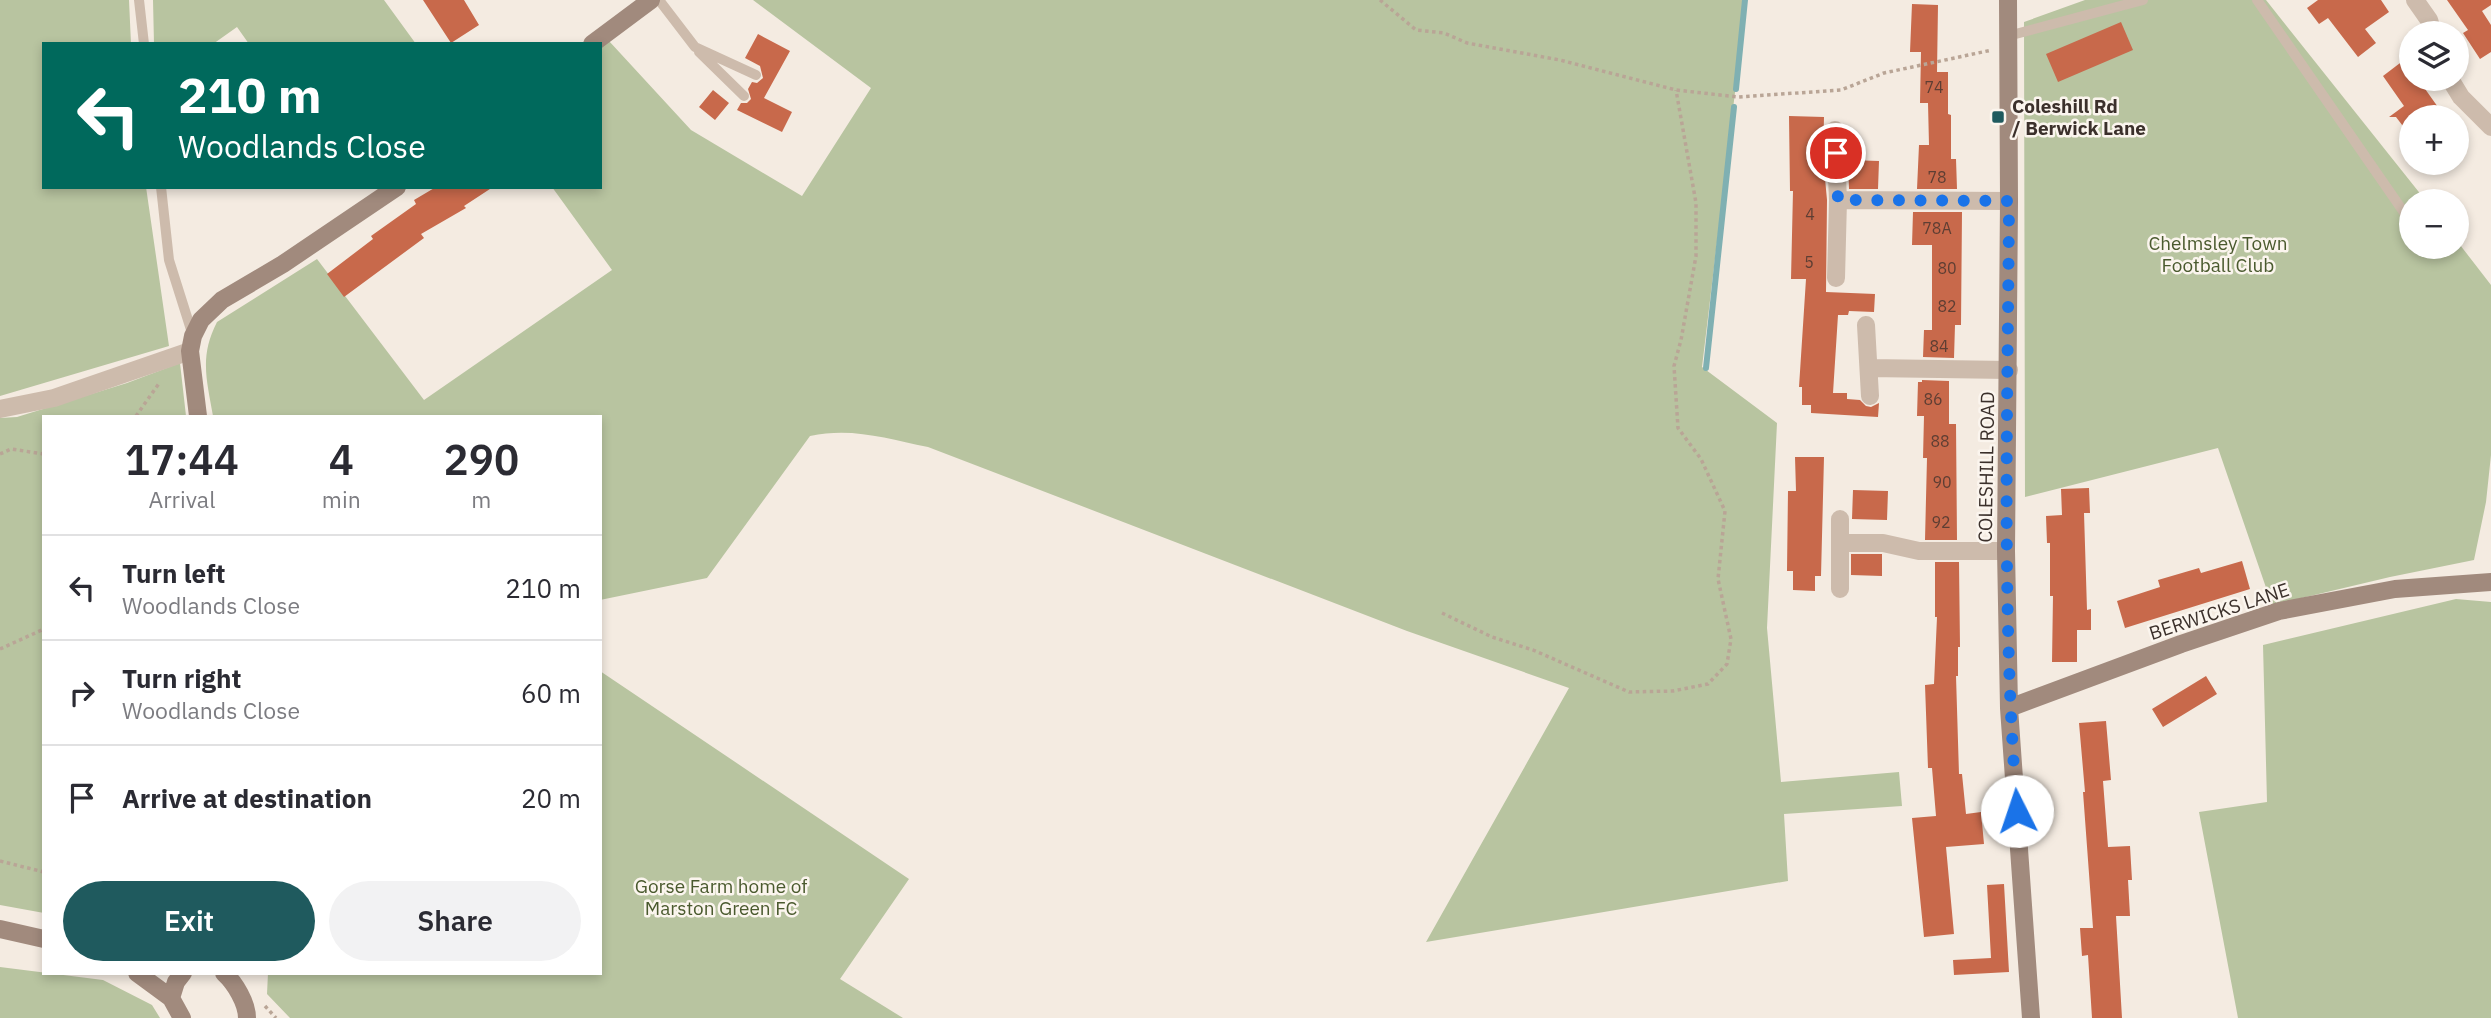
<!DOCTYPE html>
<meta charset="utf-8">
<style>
:root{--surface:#fff;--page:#f2f2f3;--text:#2b2b33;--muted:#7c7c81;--line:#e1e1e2;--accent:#1f5a5e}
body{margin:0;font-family:"IBM Plex Sans",sans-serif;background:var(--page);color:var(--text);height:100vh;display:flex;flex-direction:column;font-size:26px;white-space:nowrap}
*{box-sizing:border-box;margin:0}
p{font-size:23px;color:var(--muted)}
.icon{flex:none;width:38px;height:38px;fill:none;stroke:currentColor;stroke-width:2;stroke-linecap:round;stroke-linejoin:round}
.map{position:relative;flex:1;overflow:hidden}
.details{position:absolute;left:42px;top:415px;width:560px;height:560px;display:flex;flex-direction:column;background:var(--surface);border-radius:0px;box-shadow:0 4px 10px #0003}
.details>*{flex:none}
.guide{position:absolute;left:42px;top:42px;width:560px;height:147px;border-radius:0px;box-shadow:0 4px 10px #0003;background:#00695c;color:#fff;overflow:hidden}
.buttons{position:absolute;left:2399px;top:21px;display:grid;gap:14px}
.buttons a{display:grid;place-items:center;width:70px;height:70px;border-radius:50%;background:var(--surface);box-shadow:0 4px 10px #0003;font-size:35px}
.pin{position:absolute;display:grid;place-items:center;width:60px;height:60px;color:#fff;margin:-30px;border:4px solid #fff;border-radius:50%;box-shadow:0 2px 7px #0007}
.me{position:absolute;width:77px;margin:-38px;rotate:356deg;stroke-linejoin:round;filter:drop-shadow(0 0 5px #0008)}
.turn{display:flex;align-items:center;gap:24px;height:147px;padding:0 21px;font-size:32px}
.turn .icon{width:91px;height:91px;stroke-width:2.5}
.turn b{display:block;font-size:49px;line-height:60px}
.eta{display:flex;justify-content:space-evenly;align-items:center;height:119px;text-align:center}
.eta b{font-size:42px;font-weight:600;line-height:49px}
.action{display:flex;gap:14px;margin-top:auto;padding:14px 21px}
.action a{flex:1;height:80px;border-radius:42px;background:var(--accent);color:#fff;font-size:28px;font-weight:600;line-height:80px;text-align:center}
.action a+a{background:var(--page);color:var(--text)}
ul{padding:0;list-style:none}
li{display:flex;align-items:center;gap:21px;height:105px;padding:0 21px;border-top:2px solid var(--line)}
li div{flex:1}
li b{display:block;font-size:26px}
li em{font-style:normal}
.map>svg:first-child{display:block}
.green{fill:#b8c4a0}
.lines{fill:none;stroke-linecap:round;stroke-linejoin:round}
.stream{stroke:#7fb0b2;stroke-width:6}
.building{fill:#c8694b}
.path{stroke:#b9a596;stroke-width:3.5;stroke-dasharray:3.5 3.5;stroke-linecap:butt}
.lane{stroke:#cdbbac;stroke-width:10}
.street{stroke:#cdbbac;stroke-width:18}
.secondary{stroke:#a18a7d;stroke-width:18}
.route{stroke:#1a73e8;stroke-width:12;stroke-dasharray:0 21.6}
.poi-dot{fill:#1f5a5e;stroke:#fbf5ee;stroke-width:2.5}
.labels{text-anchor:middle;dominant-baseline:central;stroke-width:5;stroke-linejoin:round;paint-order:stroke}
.number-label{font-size:16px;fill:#5e3e33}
.poi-label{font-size:19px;font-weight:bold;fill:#3b302b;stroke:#fbf5ee;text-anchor:start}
.park-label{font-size:19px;fill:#4a5a2e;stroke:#fbf5ee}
.street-label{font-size:19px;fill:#3b302b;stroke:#fbf5ee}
</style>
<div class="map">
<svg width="2491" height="1018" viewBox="0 0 2491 1018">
<rect width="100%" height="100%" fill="#f4ebe1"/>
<path class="green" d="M0 0H129L131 44H44V187H146L169 346 0 396Z
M153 0H384L416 44H249L237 27 213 44H154Z
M753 0H1744L1736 84 1702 367 1777 423 1767 628 1781 782 1899 772 1902 806 1784 814 1788 881 1426 942 1569 688 1407 631 928 447C887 439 853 427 810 436L707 578 600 600V416H213C207 380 199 357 217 322L317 259 424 400 612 270 552 187H600V48L609 41 691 130 802 196 871 88Z
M2085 0H2266L2426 201H2412V247H2457V241L2491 285V455L2486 502 2474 560 2390 577 2272 605 2218 448 2025 497 2024 22Z
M180 363 186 416H44V913L0 905V418L17 417 127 383Z
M2456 599 2491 602V1018H2238L2199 812 2267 802 2263 645Z
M600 671 909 879 840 979 903 1018H290L267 994 268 973H600Z
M0 967 103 980 152 1005 160 1018H0Z"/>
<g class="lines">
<path class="stream" d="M1736 89 1745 0
M1706 368 1734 107"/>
</g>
<path class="building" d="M423 0H464L479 25 451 43Z
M2318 0H2381L2389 12 2365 29 2376 43 2358 57 2328 18 2319 24 2307 8Z
M2447 0H2491V5L2482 11 2491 25V52L2480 59 2463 33 2468 30Z
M1912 4 1938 5 1937 72H1948V114L1951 115V159H1956L1957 189H1917L1919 145H1929L1928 103H1920L1921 52H1910Z
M2121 22 2133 50 2058 82 2046 54Z
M758 34 790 51 764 98 792 112 782 132 737 110 741 103H747L751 99 748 89 752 82 757 83 763 78 760 66 745 58Z
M2404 60 2412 70V79H2418L2445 117H2412V138L2396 117H2389L2404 106 2383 76Z
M713 90 729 103 715 120 699 107Z
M1789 116 1824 117 1823 157 1827 200 1826 292 1875 294 1874 312 1849 311 1848 315H1838L1833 393H1847V399L1860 400 1866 406 1871 407 1879 403 1878 417 1811 413V405H1802V387H1799L1806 279H1791L1793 191H1790Z
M1848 160 1879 161 1878 189H1849Z
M436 187H493L464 206 466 208 421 234 424 238 344 297 327 274 373 239 371 236 416 204 414 200Z
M1913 212H1962L1961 325H1955L1954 358 1923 357 1924 330H1932V245H1912Z
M1922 380 1949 381V424H1956L1957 540H1925L1927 458H1923L1924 416H1917L1918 382H1922Z
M1795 457H1824L1821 576H1815V591L1793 590V571H1787L1788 491H1796Z
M2089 488 2090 513H2084L2087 610 2091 609V630H2077V662H2052L2053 596H2050V543H2047L2046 516 2062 515 2061 489Z
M1853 490 1888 491 1887 520 1852 519Z
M1851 554H1882V576L1851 575Z
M2242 561 2250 589 2125 628 2117 601 2160 587 2158 580 2199 568 2201 573Z
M1935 562H1959L1960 647H1958V676H1956L1959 774H1962L1966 814 1981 812 1984 844 1946 847 1954 934 1924 937 1912 818 1936 816 1932 768H1928L1925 685 1934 684 1937 617H1935Z
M2206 676 2217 694 2163 727 2152 709Z
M2106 721 2111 780 2103 781 2108 847 2130 846 2132 880H2128L2130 916H2116L2122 1018H2092L2088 955 2082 956 2080 928H2093L2083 792H2085L2079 723Z
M2004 884 2009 972 1954 975 1953 960 1991 958 1987 885Z"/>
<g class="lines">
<path class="path" d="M1380 0 1416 30 1444 33 1467 43 1560 60 1676 90 1738 97 1841 90 1884 73 1992 50
M136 416 160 382
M0 454 11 449 44 454
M1442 613 1492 637 1533 650 1629 692 1673 691 1708 684 1727 664 1731 639 1718 579 1725 511 1701 459 1678 428 1674 366 1681 340 1696 256V203L1676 90
M0 649 44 629
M0 861 44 872
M265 1006 276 1018"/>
<path class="lane" d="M139 0 144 44
M659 0 695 47 756 75
M2257 0 2412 224
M2008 36 2143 0
M699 52 744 96
M161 187 169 260 193 336"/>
<path class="street" d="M2415 0 2429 20 2433 33
M2450 79 2461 97 2491 127
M1835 130 1838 200 1836 278
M1838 200 2009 201
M1866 325 1870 396
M1869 368 2009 370
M0 409 54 398 190 351
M1840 519V589
M1841 543H1883L1919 551H2006"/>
<path class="secondary" d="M2008 0 2009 201 2006 551 2009 708 2031 1018
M592 44 651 0
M198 416 190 351 193 336 201 320 222 300 283 264 397 187
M2009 708 2181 644 2279 611 2395 589 2491 582
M0 929 44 939
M137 973 171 998
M224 973C235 983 247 1003 247 1018
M182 1018 171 998 176 982 183 973"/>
</g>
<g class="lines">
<path class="route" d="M1836 153 1838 200 2009 201C2008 404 2001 608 2017 811"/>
</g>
<rect class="poi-dot" x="1991" y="110" width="14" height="14" rx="3.5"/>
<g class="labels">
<g class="number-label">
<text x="1934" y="87">74</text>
<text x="1937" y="177">78</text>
<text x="1810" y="214">4</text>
<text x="1937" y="228">78A</text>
<text x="1809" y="262">5</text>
<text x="1947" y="268">80</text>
<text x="1947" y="306">82</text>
<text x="1939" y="346">84</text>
<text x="1933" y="399">86</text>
<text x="1940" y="441">88</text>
<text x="1942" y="482">90</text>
<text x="1941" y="522">92</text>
</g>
<g class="poi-label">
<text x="2012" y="106">Coleshill Rd<tspan x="2012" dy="22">/ Berwick Lane</tspan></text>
</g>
<g class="park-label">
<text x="2218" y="243">Chelmsley Town<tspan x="2218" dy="22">Football Club</tspan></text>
<text x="721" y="886">Gorse Farm home of<tspan x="721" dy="22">Marston Green FC</tspan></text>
</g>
<g class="street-label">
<text transform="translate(1986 467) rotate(-89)">COLESHILL ROAD</text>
<text transform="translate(2219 611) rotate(-18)">BERWICKS LANE</text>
</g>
</g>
</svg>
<div class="buttons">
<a><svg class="icon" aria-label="layers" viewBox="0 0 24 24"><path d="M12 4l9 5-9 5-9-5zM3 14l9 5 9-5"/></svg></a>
<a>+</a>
<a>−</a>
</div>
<div class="pin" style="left:1836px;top:153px;background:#d93025"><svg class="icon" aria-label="arrive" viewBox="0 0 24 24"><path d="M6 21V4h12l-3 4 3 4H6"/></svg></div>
<svg class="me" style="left:2017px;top:811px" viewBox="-20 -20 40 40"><circle r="19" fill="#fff"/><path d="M0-13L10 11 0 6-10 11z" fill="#1a73e8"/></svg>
<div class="guide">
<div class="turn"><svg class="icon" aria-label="left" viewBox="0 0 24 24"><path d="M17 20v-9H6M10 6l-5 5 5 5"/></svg><div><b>210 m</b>Woodlands Close</div></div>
</div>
<section class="details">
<div class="eta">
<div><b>17:44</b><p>Arrival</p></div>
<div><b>4</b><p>min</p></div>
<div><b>290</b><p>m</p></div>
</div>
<ul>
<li><svg class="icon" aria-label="left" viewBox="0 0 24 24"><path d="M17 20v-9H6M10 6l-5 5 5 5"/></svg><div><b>Turn left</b><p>Woodlands Close</p></div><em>210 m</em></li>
<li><svg class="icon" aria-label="right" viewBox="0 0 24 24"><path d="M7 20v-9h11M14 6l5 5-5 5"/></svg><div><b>Turn right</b><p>Woodlands Close</p></div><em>60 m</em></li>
<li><svg class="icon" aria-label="arrive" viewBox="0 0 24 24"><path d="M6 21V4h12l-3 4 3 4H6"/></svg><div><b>Arrive at destination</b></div><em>20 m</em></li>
</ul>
<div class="action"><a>Exit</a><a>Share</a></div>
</section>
</div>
